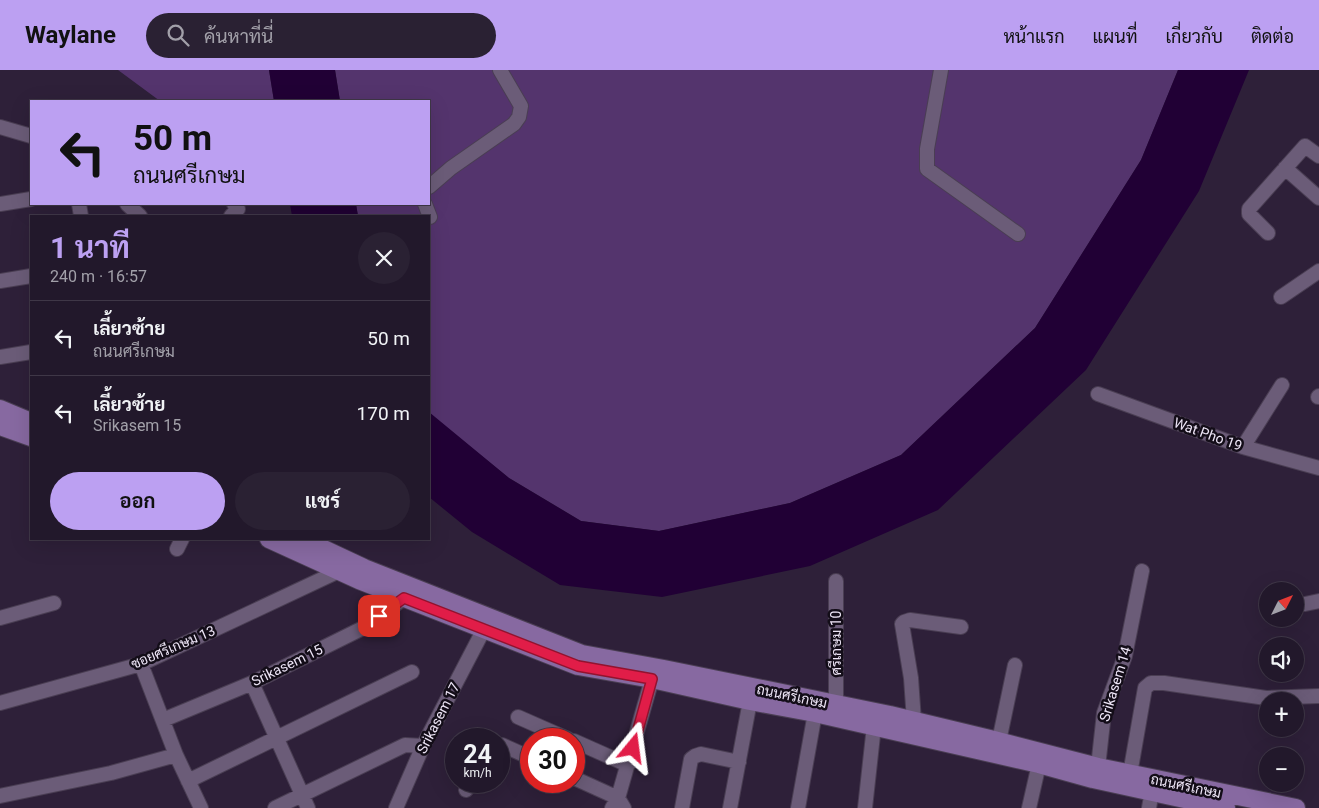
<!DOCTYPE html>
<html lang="th">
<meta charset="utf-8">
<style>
:root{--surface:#22182b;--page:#2a2133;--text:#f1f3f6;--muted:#a2a0a9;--line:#3f3747;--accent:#bca0f2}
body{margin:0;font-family:Roboto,Sarabun,sans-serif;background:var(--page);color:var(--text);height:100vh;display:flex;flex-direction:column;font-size:19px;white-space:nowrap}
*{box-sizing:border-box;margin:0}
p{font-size:16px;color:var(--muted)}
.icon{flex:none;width:28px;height:28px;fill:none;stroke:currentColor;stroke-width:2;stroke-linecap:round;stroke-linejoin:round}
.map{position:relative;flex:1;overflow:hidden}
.sheet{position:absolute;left:30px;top:145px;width:400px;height:325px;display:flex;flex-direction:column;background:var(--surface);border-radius:0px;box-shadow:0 5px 20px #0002,0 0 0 1px var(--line)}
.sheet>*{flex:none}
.guide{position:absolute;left:30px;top:30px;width:400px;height:105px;border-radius:0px;box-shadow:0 5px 20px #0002,0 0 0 1px var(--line);background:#bca0f2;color:#111;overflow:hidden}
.needle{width:32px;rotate:48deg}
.tools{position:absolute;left:1259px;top:512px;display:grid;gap:10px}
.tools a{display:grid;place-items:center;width:45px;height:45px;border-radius:50%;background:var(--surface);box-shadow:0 5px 20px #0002,0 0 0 1px var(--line);font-size:25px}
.speed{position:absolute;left:445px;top:658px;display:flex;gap:10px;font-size:25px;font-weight:700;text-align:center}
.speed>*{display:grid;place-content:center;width:65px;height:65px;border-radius:50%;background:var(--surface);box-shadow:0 5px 20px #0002,0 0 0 1px var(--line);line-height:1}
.speed small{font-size:12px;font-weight:400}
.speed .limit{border:8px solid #d22;background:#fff;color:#111}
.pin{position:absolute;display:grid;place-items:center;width:42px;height:42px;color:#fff;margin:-21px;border-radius:10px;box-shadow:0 2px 8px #0006}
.me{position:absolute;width:55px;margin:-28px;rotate:16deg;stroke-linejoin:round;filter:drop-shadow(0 0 4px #0008)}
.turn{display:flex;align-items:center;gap:18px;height:105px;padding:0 20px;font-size:22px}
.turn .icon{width:65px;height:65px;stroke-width:2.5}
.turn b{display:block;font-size:35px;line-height:42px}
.round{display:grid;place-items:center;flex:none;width:52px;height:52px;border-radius:26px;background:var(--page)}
.overview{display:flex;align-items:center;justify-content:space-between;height:85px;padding:0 20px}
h1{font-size:30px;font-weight:700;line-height:38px;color:var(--accent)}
.action{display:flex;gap:10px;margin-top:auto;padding:10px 20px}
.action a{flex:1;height:58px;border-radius:30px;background:var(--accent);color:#111;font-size:20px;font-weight:700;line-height:58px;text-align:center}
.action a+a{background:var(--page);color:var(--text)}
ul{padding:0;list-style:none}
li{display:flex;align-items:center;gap:15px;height:75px;padding:0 20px;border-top:1px solid var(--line)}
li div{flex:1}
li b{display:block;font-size:19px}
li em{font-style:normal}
header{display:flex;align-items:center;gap:30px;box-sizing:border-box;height:70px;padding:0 25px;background:var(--accent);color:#111}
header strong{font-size:24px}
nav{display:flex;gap:28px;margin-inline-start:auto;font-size:18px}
.search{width:350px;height:45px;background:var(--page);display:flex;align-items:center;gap:12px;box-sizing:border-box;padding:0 18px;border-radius:28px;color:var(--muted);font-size:19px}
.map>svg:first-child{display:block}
.green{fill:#54346d}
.water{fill:#210035}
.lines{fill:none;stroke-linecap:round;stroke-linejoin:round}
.minor-casing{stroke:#4a3e53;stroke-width:16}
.major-casing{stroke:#4a3e53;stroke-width:20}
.minor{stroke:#6b5c78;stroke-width:14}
.major{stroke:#8769a1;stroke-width:18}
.route-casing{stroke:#92132f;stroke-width:12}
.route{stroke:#e11d48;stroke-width:9}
.labels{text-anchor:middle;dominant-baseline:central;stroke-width:5;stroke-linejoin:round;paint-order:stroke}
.street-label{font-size:14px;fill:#ede5f6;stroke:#130d18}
</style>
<header>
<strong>Waylane</strong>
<div class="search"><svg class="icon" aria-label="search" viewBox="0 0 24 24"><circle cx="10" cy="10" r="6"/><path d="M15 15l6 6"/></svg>ค้นหาที่นี่</div>
<nav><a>หน้าแรก</a><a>แผนที่</a><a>เกี่ยวกับ</a><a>ติดต่อ</a></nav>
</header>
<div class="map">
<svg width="1319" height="738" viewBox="0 0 1319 738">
<rect width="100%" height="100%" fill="#2e2039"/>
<path class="green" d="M118 0H269L274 31H160Z
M335 0H1178L1141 90 1035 258 901 385 790 433 659 461 581 451 509 408 431 345 429 342V146H358L356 134H429V31H340Z"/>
<path class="water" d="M269 0H335L340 31H274Z
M1178 0H1249L1199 121 1086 300 938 440 810 496 662 527 560 515 472 462 429 427V342L509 408 581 451 659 461 790 433 901 385 1035 258 1141 90Z
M290 134H356L358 146H292Z"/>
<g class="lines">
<defs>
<path id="minor" d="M941 0 927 79V99L1018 164
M0 57 31 66
M1285 98 1319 128
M429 117 451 98 514 54 519 47 521 36 500 0
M0 134 31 129
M79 134 81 146
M127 134 140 146
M425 134 430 147
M231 146 238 139 234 134
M1268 163 1249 144V139L1305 76 1319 86
M0 211 31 206
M1281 227 1319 201
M0 287 31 282
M1098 324 1243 377 1319 398
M1318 327 1319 326
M1243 377 1282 315
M177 479 182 469
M1305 534 1319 531
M0 548 54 533
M141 594 176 685 201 738
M252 613 308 738
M0 633 141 594 339 501
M836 635V511
M518 647 568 669
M163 650 252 613 367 556 404 528
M914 651 911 608 902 554 904 552 910 550 961 557
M574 671 628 695
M999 671 1015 595
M499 675H502L531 688
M1098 697 1104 643 1125 586 1142 501
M1130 704 1145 618 1151 613H1164L1266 628 1319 626
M574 708 618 728 624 738
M188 711 412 602
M466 720 473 711
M0 726 111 703 176 685
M275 738 405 675 423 676
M396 738 423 676 484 559
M612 738 618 728 652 609
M682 738 691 689 695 686 701 684 739 692
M730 738 750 631
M798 738 815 643
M865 738 874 656
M1029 738 1039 694
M1149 738 1152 721"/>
<path id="major" d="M0 339 31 352
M0 356 31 367
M269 469 359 510 578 596 652 609 750 631 815 643 1039 694 1093 709 1226 738
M302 469 364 498 582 584 664 599 890 645 994 670 1098 697 1296 738"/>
</defs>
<use href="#minor" class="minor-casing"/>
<use href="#major" class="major-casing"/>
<use href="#minor" class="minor"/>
<use href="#major" class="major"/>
</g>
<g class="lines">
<defs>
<path id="route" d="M379 546 404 528 578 596 652 609 633 678"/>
</defs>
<use href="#route" class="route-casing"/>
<use href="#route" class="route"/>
</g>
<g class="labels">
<g class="street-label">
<text transform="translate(1208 364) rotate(20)">Wat Pho 19</text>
<text transform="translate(836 573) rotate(-90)">ศรีเกษม 10</text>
<text transform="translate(173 577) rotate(-23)">ซอยศรีเกษม 13</text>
<text transform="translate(287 595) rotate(-26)">Srikasem 15</text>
<text transform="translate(1115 614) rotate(-73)">Srikasem 14</text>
<text transform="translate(792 626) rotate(12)">ถนนศรีเกษม</text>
<text transform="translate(438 648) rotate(-63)">Srikasem 17</text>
<text transform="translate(1186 716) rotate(12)">ถนนศรีเกษม</text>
</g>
</g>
</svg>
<div class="tools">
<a><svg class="needle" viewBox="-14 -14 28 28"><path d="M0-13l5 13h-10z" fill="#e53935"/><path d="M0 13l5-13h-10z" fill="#a2a0a9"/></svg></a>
<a><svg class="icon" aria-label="sound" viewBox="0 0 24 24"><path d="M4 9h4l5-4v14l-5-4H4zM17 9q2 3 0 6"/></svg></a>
<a>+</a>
<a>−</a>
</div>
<div class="speed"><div>24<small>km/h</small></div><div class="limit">30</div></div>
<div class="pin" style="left:379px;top:546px;background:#d93025"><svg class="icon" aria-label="arrive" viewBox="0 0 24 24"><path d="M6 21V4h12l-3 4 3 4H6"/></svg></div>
<svg class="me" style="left:633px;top:678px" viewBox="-20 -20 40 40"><path d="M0-17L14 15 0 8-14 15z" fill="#e11d48" stroke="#fff" stroke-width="4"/></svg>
<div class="guide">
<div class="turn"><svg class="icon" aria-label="left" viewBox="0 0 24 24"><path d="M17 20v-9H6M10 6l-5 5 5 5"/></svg><div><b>50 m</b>ถนนศรีเกษม</div></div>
</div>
<section class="sheet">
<div class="overview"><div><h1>1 นาที</h1><p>240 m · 16:57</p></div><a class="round"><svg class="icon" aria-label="close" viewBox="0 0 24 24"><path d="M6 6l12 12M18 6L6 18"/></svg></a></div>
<ul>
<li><svg class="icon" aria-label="left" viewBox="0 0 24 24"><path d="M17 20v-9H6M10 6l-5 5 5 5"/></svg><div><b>เลี้ยวซ้าย</b><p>ถนนศรีเกษม</p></div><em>50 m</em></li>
<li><svg class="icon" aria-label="left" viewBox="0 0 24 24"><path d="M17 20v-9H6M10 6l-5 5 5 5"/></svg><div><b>เลี้ยวซ้าย</b><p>Srikasem 15</p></div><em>170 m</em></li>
</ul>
<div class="action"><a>ออก</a><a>แชร์</a></div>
</section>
</div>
